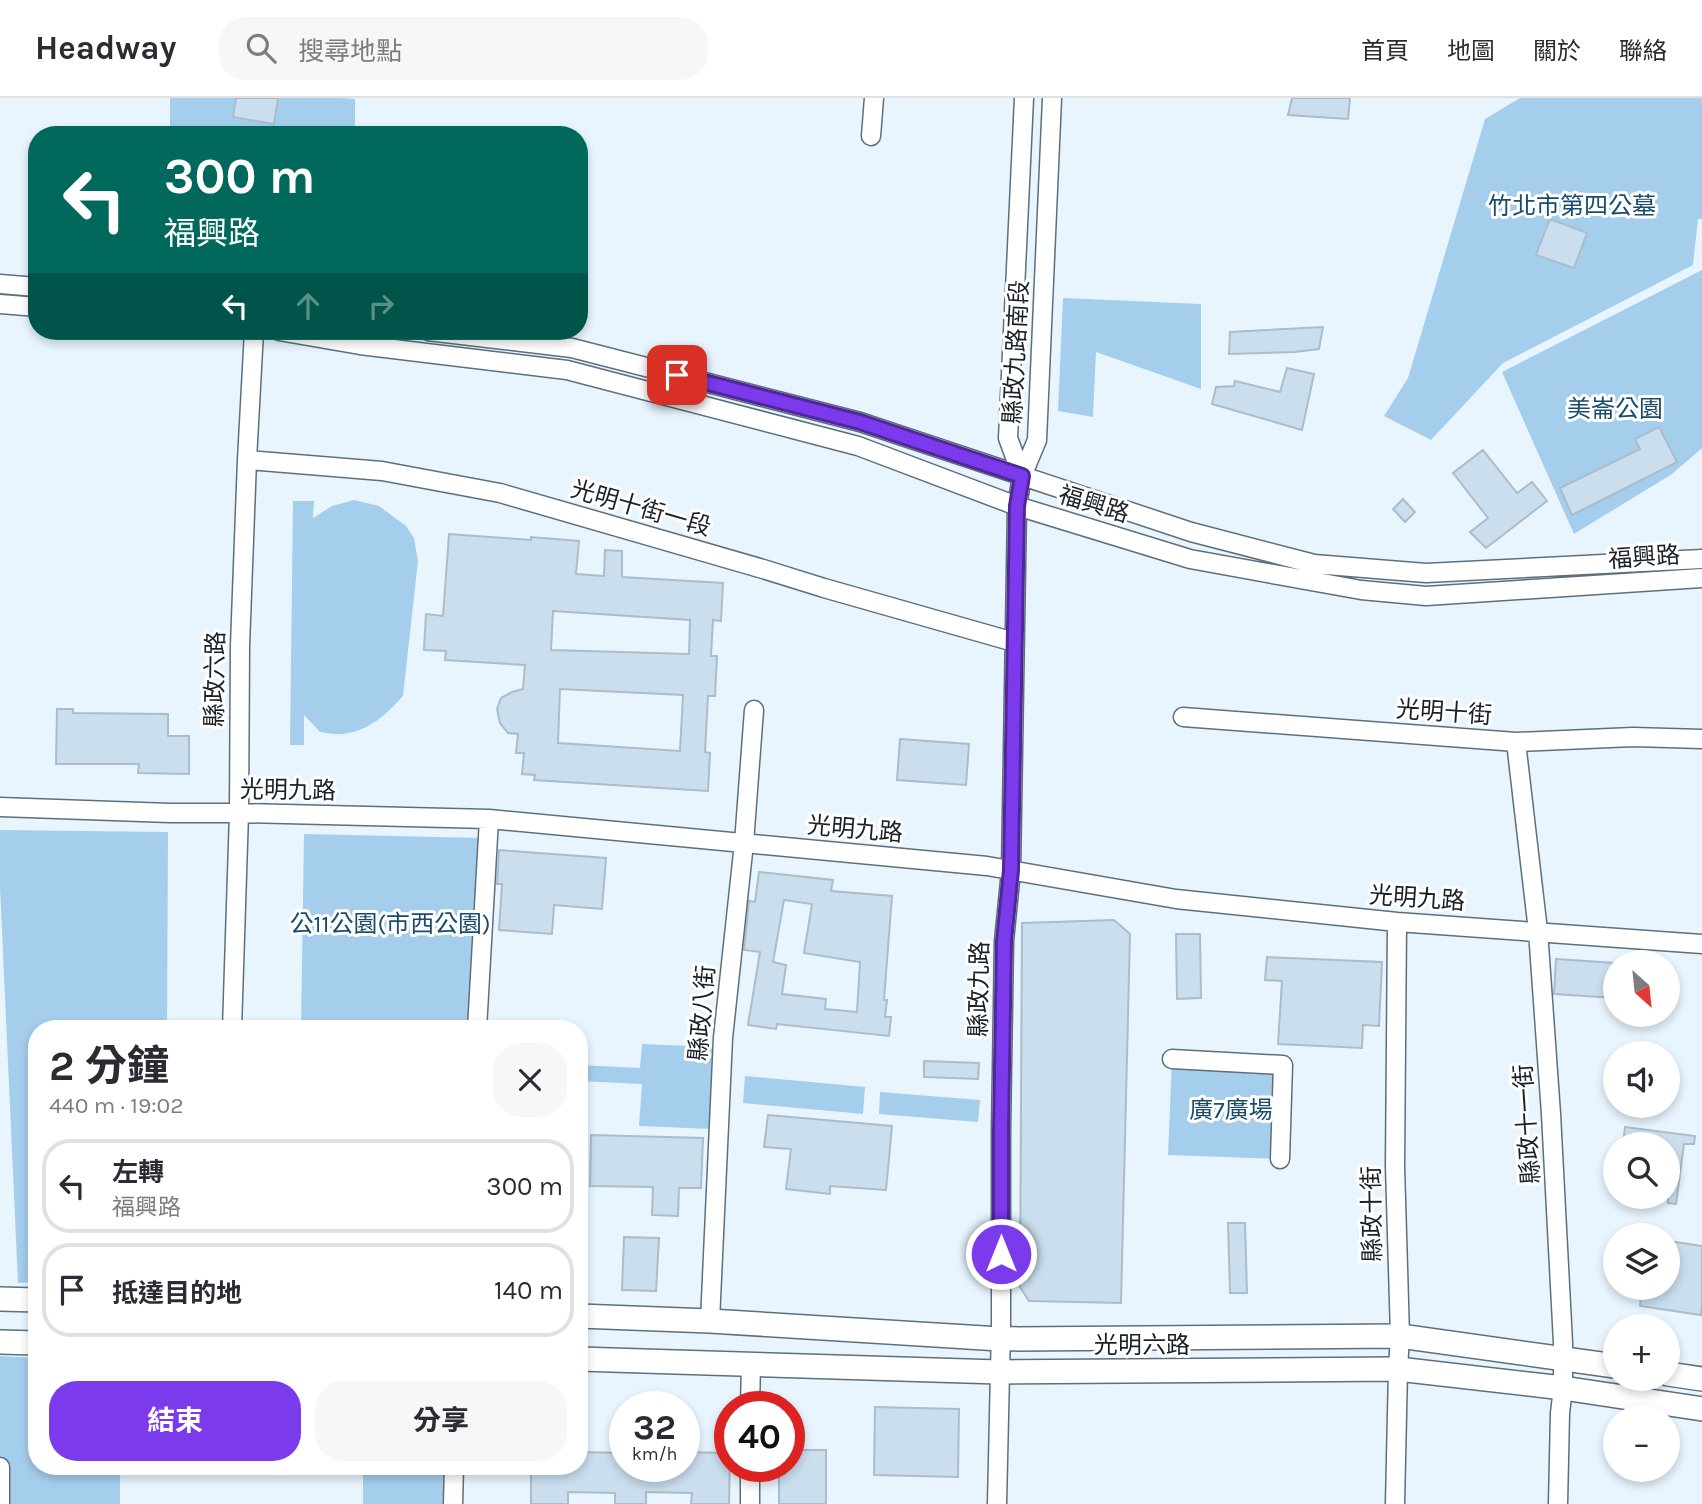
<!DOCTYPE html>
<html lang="zh-TW">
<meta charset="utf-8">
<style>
:root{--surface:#fff;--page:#f7f7f7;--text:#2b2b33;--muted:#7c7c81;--line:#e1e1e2;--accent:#7c3aed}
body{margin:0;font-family:Karla,"Noto Sans TC",sans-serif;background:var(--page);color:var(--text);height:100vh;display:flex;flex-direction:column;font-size:26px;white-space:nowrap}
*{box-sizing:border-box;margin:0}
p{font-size:23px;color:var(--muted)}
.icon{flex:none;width:38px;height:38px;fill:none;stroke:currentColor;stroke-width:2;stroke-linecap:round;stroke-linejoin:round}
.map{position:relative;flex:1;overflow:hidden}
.sheet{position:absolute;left:28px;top:922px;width:560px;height:455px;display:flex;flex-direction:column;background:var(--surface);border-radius:28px;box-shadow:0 4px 10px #0003}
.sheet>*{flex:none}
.hud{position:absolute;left:28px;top:28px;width:560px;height:214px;border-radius:28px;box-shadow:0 4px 10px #0003;background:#00695c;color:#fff;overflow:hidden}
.needle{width:46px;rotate:153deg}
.buttons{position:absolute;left:1603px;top:852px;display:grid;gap:14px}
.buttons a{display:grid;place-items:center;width:77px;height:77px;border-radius:50%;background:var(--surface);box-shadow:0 4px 10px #0003;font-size:35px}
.speed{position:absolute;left:609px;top:1293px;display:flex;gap:14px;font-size:35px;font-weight:700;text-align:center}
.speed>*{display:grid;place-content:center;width:91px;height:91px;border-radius:50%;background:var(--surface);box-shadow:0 4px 10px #0003;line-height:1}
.speed small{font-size:18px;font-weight:400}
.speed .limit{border:10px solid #d22;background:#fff;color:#111}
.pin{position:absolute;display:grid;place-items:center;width:60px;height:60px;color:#fff;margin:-30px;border-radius:14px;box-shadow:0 4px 10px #0006}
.me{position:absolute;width:77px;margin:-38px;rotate:0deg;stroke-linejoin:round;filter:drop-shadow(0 0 5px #0008)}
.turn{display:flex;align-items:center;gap:24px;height:147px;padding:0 21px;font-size:32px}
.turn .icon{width:91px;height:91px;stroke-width:2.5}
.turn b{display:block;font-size:49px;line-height:60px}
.lanes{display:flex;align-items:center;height:66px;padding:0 21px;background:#0003;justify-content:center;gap:35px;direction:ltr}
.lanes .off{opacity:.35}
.round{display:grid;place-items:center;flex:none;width:74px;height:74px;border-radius:28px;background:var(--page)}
.head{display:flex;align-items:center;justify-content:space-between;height:119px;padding:0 21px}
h1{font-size:42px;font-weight:700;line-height:52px}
.action{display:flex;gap:14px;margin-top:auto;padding:14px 21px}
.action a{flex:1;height:80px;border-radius:28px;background:var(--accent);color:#fff;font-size:28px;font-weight:700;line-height:80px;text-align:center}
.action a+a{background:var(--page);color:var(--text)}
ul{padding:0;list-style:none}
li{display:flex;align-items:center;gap:21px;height:94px;margin:0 14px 10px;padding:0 7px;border:4px solid var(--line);border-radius:28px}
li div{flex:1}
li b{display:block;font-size:26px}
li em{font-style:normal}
header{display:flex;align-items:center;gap:42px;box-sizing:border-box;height:98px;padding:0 35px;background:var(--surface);border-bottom:2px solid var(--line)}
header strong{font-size:33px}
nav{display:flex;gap:38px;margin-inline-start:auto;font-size:24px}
.search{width:490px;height:63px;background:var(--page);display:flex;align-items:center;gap:18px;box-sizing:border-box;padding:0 24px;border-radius:28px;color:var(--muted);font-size:26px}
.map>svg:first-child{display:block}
.green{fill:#a5ceed}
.building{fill:#cadeee;stroke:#a9bdcc;stroke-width:2;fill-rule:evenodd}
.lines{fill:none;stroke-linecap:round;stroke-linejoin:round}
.minor-casing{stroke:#5d6f7d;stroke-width:21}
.major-casing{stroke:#5d6f7d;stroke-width:26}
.minor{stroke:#fff;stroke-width:18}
.major{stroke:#fff;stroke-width:23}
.route-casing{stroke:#51269a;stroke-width:18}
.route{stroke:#7c3aed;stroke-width:12}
.labels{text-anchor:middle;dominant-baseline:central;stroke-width:6;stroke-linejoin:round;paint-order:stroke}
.park-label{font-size:24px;fill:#184b6c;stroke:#fff}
.street-label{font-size:24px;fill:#192026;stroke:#fff}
</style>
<header>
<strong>Headway</strong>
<div class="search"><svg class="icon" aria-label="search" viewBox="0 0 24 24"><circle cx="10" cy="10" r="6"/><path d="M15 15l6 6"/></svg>搜尋地點</div>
<nav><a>首頁</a><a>地圖</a><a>關於</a><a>聯絡</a></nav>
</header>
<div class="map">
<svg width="1702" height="1406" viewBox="0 0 1702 1406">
<rect width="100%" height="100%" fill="#e8f5fe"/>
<path class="green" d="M170 0H340L355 1V37H170Z
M1520 0H1702V121H1698L1693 167 1503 265 1431 342 1384 318 1408 280 1485 21Z
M1702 172V350L1672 376 1574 436 1502 274Z
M1063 200 1201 206V291L1096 254 1093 319 1058 313Z
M354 402 379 408 406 428 414 440 418 463 403 598C387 616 369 633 343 636 336 637 327 635 320 634L304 617V647H290L293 403H314L313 420 332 408Z
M0 732 168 734 167 931H37V1184L18 1185 0 789Z
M304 736 483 740 473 931H301Z
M642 946 716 949 712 1031 639 1028 642 986 579 983V967L640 970Z
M1172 961 1283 967 1280 1061 1168 1057Z
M745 978 865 989 863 1016 743 1005Z
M880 994 980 1002 978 1024 879 1016Z
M0 1258 37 1260V1368L120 1369V1406H0Z
M363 1369H454L453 1406H363Z"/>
<path class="building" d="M236 0H278L274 26 233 19Z
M1292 0H1350L1348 21 1288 17Z
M1550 121 1587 135 1574 170 1536 157Z
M1323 229 1319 251 1295 254 1229 256 1230 234Z
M1287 270 1314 276 1302 332 1212 306 1216 289 1234 288 1235 283 1280 294Z
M1659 329 1677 364 1572 417 1560 390 1640 351 1635 341Z
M1483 352 1517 395 1532 384 1547 403 1486 450 1470 434 1488 420 1453 375Z
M1403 401 1415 414 1405 424 1393 411Z
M449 436 531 442V439L579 443 576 476 604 478 605 452 622 453V479L723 485 721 523 713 522 711 558H717L715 598H708L705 654 710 655 708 693 534 682 535 677 522 676 524 655H516L518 636 508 635 500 625 497 611 501 600 512 594 523 591 525 567 445 562 446 553 424 552 426 516 443 518ZM553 513 690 522 689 556 551 552ZM560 591 683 597 680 653 558 645Z
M57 611H73V615L168 616V638H189V676L138 675 139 666H56Z
M900 641 969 646 966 687 897 682Z
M499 752 606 760 602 811 554 807 552 836 499 832 502 786H497Z
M759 774 833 782 831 793 892 798 884 902H887L885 919H891L889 938 777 926 776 931 748 927 760 854 744 852 749 803 755 804ZM784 802 812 806 804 855 860 864 857 914 825 911 826 901 782 896 786 867 773 864Z
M1114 822 1130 836 1121 1205 1029 1203 1020 1189 1022 825Z
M1176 836H1200L1201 900 1177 901Z
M1267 859 1382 864 1379 928 1363 927 1362 950 1278 946 1282 883 1265 882Z
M1556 861 1615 865V900L1554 896Z
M924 963 979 965 978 981 924 979Z
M768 1017 892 1028 886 1092 830 1088V1096L786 1091 791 1051 764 1049Z
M1625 1029 1695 1038 1694 1046H1684L1676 1106 1668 1105V1046H1623Z
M591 1037 703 1040 701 1090H679L678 1118 652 1117 653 1089 590 1088Z
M1228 1125H1245L1247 1195H1230Z
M624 1139 659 1140 656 1193 622 1192Z
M1668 1143 1702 1148V1208L1701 1217 1640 1208 1642 1190H1668Z
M875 1309 959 1311 958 1379 874 1377Z
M789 1352H826V1406H779V1368H789Z
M579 1354 625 1355V1368H684V1354L730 1355 729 1406H691L692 1395 646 1394V1406H615V1395L568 1394V1406H531V1368H579Z"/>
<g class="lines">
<defs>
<path id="minor" d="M871 38 874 0
M0 186 37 189
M0 206 37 209
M279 233 360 247 567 272 858 348 1017 408 1190 461 1361 492 1426 498 1702 480
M428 233 572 250 860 324 1191 434 1314 466 1426 475 1702 461
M247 362 382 373 500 395 763 471 824 490 1014 544
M1022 378 1008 340 1024 0
M1183 619 1516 644 1633 639 1702 641
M1516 644 1538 833 1551 1016 1563 1245V1290L1560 1315 1558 1406
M0 709 170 715H239L489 721 987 768 1176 801 1397 824 1702 846
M232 931 239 715 240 548 247 362 254 233
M477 931 489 721
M1172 961 1283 967 1280 1061
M710 1223 723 940 744 745 754 612
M750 1309 751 1266
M0 1369V1406
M453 1406 454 1368
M750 1406V1368
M997 1406 1001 1230V1033L1004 843 1011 773 1017 408 1022 378 1037 342 1052 0
M1395 1406 1398 1271 1400 1238 1395 1068 1397 824"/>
<path id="major" d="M0 1201 37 1202
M579 1218 710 1223 1000 1241 1400 1238 1615 1268
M0 1244 37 1245
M579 1261 999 1274 1398 1271 1563 1290 1702 1311
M1668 1276 1702 1281"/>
</defs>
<use href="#minor" class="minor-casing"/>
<use href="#major" class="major-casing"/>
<use href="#minor" class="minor"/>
<use href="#major" class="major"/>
</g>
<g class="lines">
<defs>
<path id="route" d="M677 277 860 324 1022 378 1017 408 1011 772 1004 843 1001 1033V1156"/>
</defs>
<use href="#route" class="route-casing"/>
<use href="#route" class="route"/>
</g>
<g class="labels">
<g class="park-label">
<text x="1572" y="108">竹北市第四公墓</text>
<text x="1615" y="311">美崙公園</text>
<text x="390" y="826">公11公園(市西公園)</text>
<text x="1231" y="1012">廣7廣場</text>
</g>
<g class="street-label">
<text transform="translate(1016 254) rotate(-87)">縣政九路南段</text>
<text transform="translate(1094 406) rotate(17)">福興路</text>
<text transform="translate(641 410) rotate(16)">光明十街一段</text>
<text transform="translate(1644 459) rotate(-4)">福興路</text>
<text transform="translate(215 581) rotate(-89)">縣政六路</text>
<text transform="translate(1444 614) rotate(4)">光明十街</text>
<text transform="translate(288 692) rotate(1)">光明九路</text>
<text transform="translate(855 731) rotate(5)">光明九路</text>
<text transform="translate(1417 800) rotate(4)">光明九路</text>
<text transform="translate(979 891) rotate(-89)">縣政九路</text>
<text transform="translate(702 915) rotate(-85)">縣政八街</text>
<text transform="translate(1527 1026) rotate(-94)">縣政十一街</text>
<text transform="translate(1372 1116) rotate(-91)">縣政十街</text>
<text x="1142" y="1247">光明六路</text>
</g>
</g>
</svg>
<div class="buttons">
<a><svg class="needle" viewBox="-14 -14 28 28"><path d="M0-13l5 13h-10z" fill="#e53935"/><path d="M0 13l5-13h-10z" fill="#7c7c81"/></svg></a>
<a><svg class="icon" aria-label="sound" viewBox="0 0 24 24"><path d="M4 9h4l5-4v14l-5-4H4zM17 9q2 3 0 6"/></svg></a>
<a><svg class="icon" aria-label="search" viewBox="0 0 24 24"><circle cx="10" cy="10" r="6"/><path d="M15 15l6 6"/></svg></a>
<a><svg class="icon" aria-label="layers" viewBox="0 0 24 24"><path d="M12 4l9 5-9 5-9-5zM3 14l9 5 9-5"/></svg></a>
<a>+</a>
<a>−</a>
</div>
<div class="speed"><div>32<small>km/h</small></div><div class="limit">40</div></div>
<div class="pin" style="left:677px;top:277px;background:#d93025"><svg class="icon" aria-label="arrive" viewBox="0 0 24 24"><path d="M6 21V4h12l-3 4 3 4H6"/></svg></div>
<svg class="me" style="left:1001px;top:1156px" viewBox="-20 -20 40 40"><circle r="17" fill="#7c3aed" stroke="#fff" stroke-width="3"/><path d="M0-11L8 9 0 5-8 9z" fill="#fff"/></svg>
<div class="hud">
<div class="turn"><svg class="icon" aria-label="left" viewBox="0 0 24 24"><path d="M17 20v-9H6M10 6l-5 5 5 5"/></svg><div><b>300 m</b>福興路</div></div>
<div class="lanes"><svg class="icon" aria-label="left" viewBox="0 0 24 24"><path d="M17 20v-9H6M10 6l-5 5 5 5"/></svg><svg class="icon off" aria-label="ahead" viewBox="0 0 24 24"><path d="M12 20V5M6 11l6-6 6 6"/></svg><svg class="icon off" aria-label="right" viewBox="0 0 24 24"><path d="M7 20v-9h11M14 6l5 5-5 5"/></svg></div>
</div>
<section class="sheet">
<div class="head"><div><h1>2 分鐘</h1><p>440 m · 19:02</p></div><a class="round"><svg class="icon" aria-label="close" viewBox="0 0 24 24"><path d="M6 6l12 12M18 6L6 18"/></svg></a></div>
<ul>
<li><svg class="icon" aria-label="left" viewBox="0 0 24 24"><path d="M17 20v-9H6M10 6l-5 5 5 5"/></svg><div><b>左轉</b><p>福興路</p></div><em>300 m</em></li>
<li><svg class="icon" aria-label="arrive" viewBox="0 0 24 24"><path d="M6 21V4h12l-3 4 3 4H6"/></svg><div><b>抵達目的地</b></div><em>140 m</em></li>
</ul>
<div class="action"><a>結束</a><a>分享</a></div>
</section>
</div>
